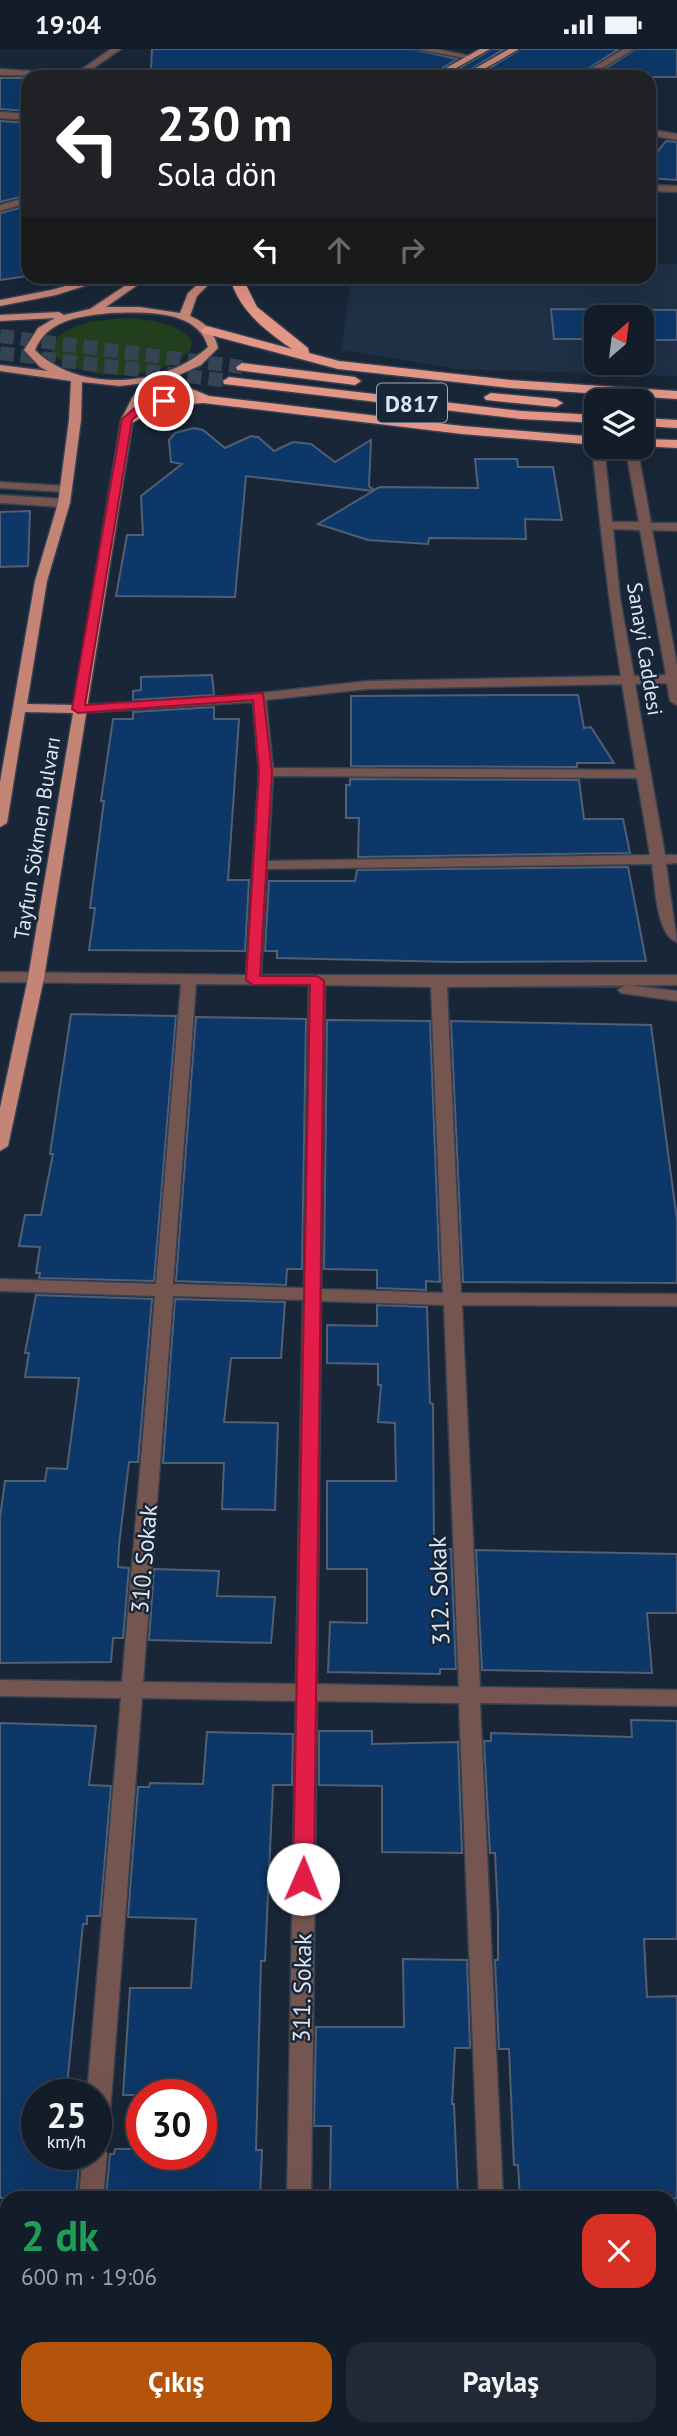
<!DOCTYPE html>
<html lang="tr">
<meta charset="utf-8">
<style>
:root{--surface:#131c29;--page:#202935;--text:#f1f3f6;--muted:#9da1a8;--line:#323a46;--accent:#b45309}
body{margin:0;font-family:"PT Sans",sans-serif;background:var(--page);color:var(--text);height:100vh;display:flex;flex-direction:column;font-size:26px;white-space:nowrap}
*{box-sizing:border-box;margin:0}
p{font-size:23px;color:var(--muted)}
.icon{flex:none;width:38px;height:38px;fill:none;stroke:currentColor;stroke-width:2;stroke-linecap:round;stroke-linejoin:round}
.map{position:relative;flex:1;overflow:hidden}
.drawer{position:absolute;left:0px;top:2142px;width:677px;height:245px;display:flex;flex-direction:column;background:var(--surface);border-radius:21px 21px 0 0;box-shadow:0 7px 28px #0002,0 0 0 2px var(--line)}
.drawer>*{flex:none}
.top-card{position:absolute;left:21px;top:21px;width:635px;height:214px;border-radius:21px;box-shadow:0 7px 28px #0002,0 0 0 2px var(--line);background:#202124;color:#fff;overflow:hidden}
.needle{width:46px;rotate:28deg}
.controls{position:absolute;left:584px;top:256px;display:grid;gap:14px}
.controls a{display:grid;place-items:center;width:70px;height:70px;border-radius:14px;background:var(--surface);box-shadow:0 7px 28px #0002,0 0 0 2px var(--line);font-size:35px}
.speed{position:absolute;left:21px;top:2030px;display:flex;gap:14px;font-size:35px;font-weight:700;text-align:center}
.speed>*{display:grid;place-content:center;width:91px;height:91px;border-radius:50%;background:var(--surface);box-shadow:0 7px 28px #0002,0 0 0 2px var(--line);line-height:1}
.speed small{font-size:18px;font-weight:400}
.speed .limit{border:10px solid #d22;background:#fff;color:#111}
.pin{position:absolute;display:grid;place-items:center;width:60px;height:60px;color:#fff;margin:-30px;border:4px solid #fff;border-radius:50%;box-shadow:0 2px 7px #0007}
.me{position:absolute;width:77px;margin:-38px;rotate:1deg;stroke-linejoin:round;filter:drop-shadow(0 0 5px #0008)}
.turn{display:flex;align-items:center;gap:24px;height:147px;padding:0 21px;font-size:32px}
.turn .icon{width:91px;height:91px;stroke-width:2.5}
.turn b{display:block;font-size:49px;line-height:60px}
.lanes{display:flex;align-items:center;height:66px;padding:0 21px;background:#0003;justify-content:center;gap:35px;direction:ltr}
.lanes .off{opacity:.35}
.round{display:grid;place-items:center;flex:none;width:74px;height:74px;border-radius:21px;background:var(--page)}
.summary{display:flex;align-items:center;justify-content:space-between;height:119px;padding:0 21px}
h1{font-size:42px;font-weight:600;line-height:52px;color:#1e9e55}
.button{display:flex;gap:14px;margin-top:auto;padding:14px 21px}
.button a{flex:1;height:80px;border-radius:21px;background:var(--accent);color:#fff;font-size:28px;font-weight:600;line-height:80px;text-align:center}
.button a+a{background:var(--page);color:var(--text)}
.status{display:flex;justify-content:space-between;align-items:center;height:49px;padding:0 35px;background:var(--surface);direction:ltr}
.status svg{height:19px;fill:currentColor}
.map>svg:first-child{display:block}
.built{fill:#1e3046;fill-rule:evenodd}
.green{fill:#213f1d}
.building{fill:#0d3768;stroke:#505f73;stroke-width:2}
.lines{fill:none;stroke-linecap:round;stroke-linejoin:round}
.highway-tunnel{stroke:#364353;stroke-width:14;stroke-dasharray:14 7;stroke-linecap:butt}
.minor-casing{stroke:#344151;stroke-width:3}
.major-casing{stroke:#344151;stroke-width:3}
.highway-casing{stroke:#344151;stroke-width:3}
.minor{fill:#75554f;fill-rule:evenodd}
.major{fill:#c48476;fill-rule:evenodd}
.highway{fill:#e39686;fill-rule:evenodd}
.route{fill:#e11d48;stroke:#92132f;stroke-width:2}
.labels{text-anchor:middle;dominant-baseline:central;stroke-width:5;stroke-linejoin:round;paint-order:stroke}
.far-street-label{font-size:21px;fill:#dde6f2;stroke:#192637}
.shield{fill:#192637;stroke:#a2acba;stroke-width:2}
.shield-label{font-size:23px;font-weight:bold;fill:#dde6f2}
.street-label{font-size:24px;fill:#dde6f2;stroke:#192637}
</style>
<div class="status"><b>19:04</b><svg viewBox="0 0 49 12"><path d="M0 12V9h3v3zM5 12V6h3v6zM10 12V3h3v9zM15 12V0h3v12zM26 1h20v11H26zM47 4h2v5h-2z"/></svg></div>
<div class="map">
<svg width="677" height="2387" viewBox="0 0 677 2387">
<rect width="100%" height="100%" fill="#192637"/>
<path class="built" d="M649 214 677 215V327L457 320 341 301 351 228H649ZM597 268H642V313H597Z"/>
<path class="green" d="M130 269C153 272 176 273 191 291V300C161 334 88 333 54 307L51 298C66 271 103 271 130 269Z"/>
<path class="building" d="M152 0H413L457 10 428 28H304L259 23 253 28H233L151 21Z
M492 0H504L458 28H445Z
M521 0H619L575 28H475Z
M636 0H677V28H592Z
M0 29H28V62L0 60Z
M0 72 28 74V146L0 153Z
M666 92 677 93V131L649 129V113Z
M28 157V227L0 231V164Z
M551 260 677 261V291H642V268H597V290H554Z
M194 379 203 381 225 399 251 387 258 388 274 402 293 393 311 395 335 413 371 391 369 437 374 441 380 438 478 439 475 410H517L518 418H553L562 471 525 470 526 490 429 489 428 495 368 491 318 475 373 442 246 427 235 548 116 547 127 486H143L141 447 182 415 171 413 169 391 175 384Z
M30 462 28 517 0 518V463Z
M212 626 214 646 133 651V642L141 641V628Z
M511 646H578L584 679 591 678 614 714H577V718L351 717V647Z
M214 658V670H239L228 831H249L245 902 89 901 95 859H90L104 752H101L113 670H133V663Z
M350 730 579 731 584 770H623L630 804 358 808 359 769H346V736H350Z
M628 818 646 912 454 913 277 909V902H265L269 832H355L357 821Z
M71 965 176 967 154 1232 39 1229 40 1224H36L40 1198 19 1197 25 1166H41L53 1105H50Z
M196 968 306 970 302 1220H287L286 1236 176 1232Z
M327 971 430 972 440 1233 426 1232V1241L377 1239V1221L324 1220Z
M451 972 651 976 677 1171V1234L463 1233Z
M36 1246 152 1250 138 1413H129L119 1496 118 1518 129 1519 123 1589H113L111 1613 0 1614V1468L5 1432H45L47 1419 67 1420 79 1329 25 1328 29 1304H25Z
M175 1250 285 1253 281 1309H231L224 1373 278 1374 275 1461 222 1460 224 1414H163Z
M377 1256 427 1258 430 1354 433 1355 434 1500H451L456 1620H440V1625L328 1623 330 1573 367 1574V1520H327V1432H396L395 1374 378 1373 381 1336H378V1315L327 1314V1276L377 1277Z
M476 1501 677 1505V1564H647L652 1624 482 1621Z
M154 1520 219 1522 217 1547 275 1548 271 1594 149 1591Z
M631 1671 677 1672V1890H644L647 1948 677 1947V2149H520L518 2116H514L509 2000H499L495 1911H498V1866L495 1804H490L484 1692H491V1684L632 1688Z
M0 1674 96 1677 89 1736 111 1737 100 1867H87V1875H83L66 2046H37V2105H80L76 2149H0Z
M319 1682H372V1695L458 1693 462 1804 382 1803V1737L319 1736Z
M207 1683 293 1685 292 1736H273L265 1912H261L256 2101H262L260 2149H106L110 2105H114L115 2100H142V2105H201V2046H123L130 1939H191L196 1870 128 1868 138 1738H149L150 1734 203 1735Z
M403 1910 467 1911 470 1999H455L452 2055H454L458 2149H330L331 2077H314L316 1978H404Z"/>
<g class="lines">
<path class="highway-tunnel" d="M0 287 242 318
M0 304 229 332"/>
<defs>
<path id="minor" d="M111 0H121L85 25 94 28 0 26V20L75 25Z
M416 0H436L475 8 471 10Z
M624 0H634L587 28H577Z
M0 63 28 65V71L0 69Z
M649 80 677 85V91L649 86Z
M649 136 677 137V143L649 142Z
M28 148V154L0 162V156Z
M597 394V397H604L612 473H639L625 397H637L651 474H677V482L652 481 677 616V656L670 652 667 634 635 635 665 806H677V814L666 815 677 893C656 887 655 834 652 815L267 820 261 926H677V936L447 938 461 1244 677 1245V1257L462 1256 480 1638 677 1641V1657L480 1654 503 2149H479L459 1654 317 1652 311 2149H287L296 1652 142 1649 108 2090 104 2098 107 2105 103 2149H79L83 2105H96V2046H87L121 1649 0 1647V1631L122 1633 155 1247 0 1242V1230L156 1235 181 935 0 933V923L246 926 259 723 253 653 78 664 71 660 78 656 215 649 367 632 621 627C608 550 600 474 592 397ZM613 480 640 481 666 626 634 627 620 549ZM622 635 636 721 273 719 266 651 367 640ZM273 727 637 729 650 806 268 812ZM196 935 309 936 304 1239 173 1235ZM325 936 431 938 443 1244 321 1240ZM173 1247 303 1251 296 1635 143 1633ZM321 1252 444 1256 459 1638 317 1635Z
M0 433 65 437 71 440 65 443 0 439Z
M0 446 64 450 70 454 64 458 0 454Z
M626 936 677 942V952L621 944 618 941Z
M670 2240H677V2264H670Z
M0 2274H7V2300H0Z
M677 2310V2336L670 2337V2311Z
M7 2370V2380H61L58 2387H0V2371Z
M335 2380H361L362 2387H336Z"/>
<path id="major" d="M480 0H490L440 28H430Z
M509 0H519L470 28H460Z
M99 228H113L56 246 0 257V251L51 241Z
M138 228H149L106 258H139L180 264 188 244 206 228H216L197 247 190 267C206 274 214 282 218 299L201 316 179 326 159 331 142 350 133 371 44 929 8 1097 0 1102V1059L28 929 73 664 25 663 7 774 0 778V733L35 532 58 454 69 371 71 332 0 322V316L48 322 40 318 24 301 38 279 55 269 0 272V266L59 263 64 266 90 260ZM111 264C143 263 198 260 208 298 164 339 78 344 35 301 48 270 81 267 111 264ZM82 333 120 337 144 334 132 349 121 371 74 656 27 655 47 532 70 454 81 371Z"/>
<path id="highway" d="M230 228H242L257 258 308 299 309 304 339 312 510 331 677 342V350L510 339 338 320 203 284 201 281 207 277 292 300C265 281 238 261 230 228Z
M242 314 355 328 361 332 355 336 237 321 236 318Z
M155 325 209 347 462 377 597 388V396L462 385 203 354 161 357 132 374H122V368C141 352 162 348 187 347L150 332V326Z
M229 328 521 362 597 366V374L521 370 224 335 223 332Z
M491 344 556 350 563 354 556 358 486 351 484 348Z
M642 369 677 371V379L642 377Z
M642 390 677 391V399L639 397H642Z"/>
</defs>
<use href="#minor" class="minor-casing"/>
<use href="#major" class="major-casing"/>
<use href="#highway" class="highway-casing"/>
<use href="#minor" class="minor"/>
<use href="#major" class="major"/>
<use href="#highway" class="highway"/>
</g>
<path class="route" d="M164 349 168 354 145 360 132 371 85 656 263 644 272 723 260 927H317L324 932 314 1830 311 1836 303 1838 296 1836 293 1830 310 936H253L246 931 259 723 253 651 78 664 72 660 122 370 138 356Z"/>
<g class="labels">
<g class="far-street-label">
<text transform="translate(645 600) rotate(81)">Sanayi Caddesi</text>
<text transform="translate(37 789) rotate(-81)">Tayfun Sökmen Bulvarı</text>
</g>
<rect class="shield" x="377" y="334.5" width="70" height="39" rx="5"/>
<g class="shield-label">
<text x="412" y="354">D817</text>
</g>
<g class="street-label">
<text transform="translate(144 1510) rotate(-85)">310. Sokak</text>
<text transform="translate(439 1542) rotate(-92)">312. Sokak</text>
<text transform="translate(302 1939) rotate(-89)">311. Sokak</text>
</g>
</g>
</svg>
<div class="controls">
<a><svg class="needle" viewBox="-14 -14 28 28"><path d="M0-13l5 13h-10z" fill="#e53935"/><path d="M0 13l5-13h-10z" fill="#9da1a8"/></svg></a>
<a><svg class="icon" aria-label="layers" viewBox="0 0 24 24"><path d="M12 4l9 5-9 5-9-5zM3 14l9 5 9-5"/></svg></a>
</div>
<div class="speed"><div>25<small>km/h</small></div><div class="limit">30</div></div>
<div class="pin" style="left:164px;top:352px;background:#d93025"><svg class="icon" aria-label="arrive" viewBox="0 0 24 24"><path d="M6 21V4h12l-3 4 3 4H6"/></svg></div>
<svg class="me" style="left:303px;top:1830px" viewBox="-20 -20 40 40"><circle r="19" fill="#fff"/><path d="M0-13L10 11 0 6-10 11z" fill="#e11d48"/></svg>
<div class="top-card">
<div class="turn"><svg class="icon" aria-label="left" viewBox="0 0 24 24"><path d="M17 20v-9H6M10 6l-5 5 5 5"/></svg><div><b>230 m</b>Sola dön</div></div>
<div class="lanes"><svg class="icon" aria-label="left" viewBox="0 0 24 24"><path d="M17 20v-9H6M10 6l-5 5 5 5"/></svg><svg class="icon off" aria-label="ahead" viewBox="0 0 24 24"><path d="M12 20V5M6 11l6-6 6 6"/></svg><svg class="icon off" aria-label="right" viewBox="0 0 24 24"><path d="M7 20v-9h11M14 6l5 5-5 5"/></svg></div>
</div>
<section class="drawer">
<div class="summary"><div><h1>2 dk</h1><p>600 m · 19:06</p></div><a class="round" style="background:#d93025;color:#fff"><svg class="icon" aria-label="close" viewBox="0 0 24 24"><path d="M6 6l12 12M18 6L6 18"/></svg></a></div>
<div class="button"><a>Çıkış</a><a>Paylaş</a></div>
</section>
</div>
